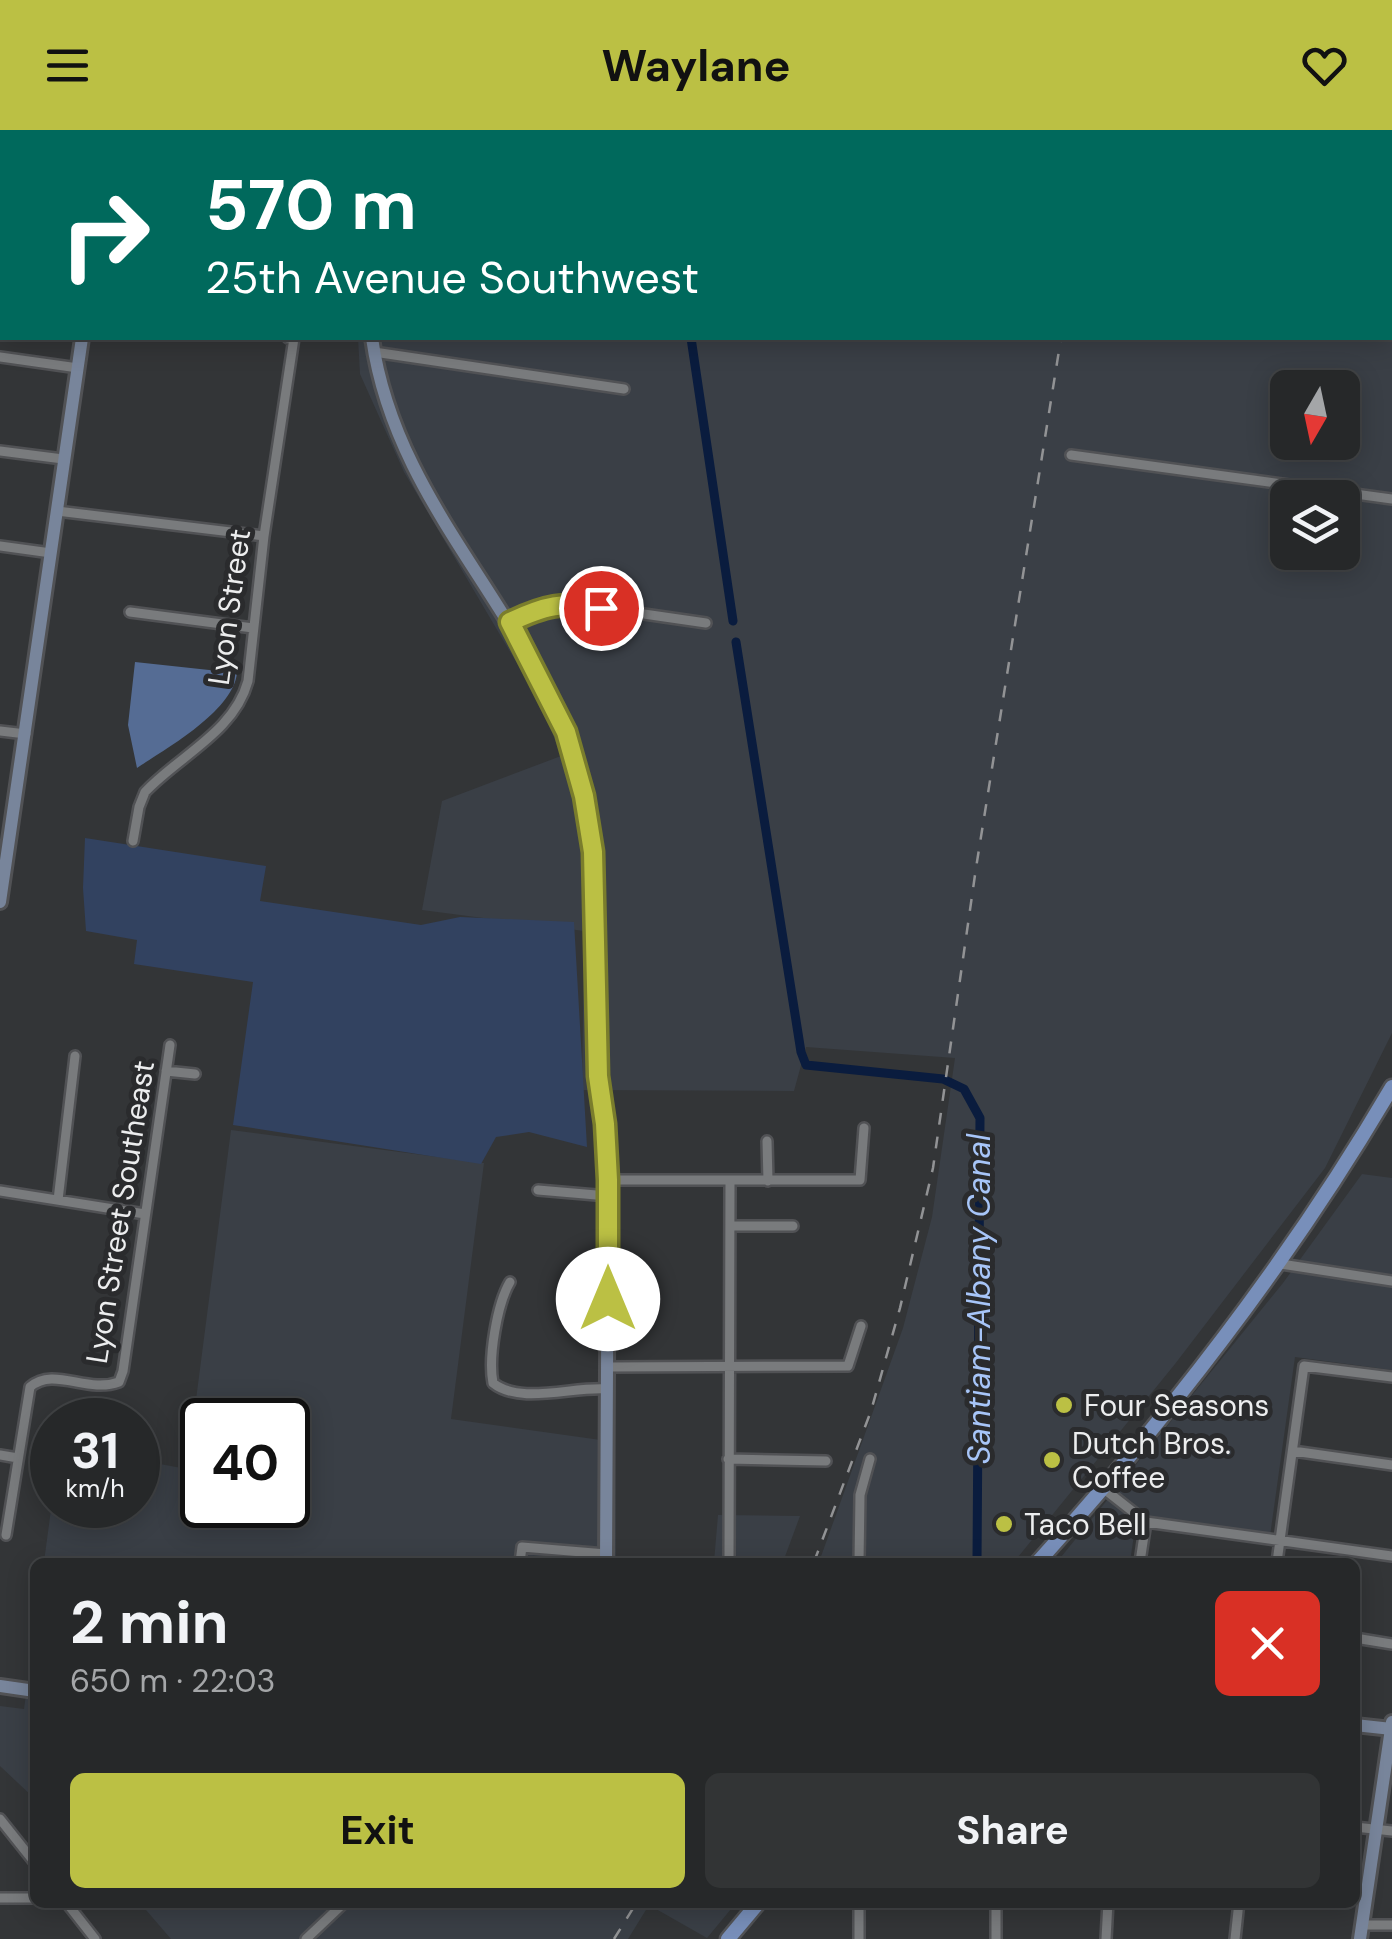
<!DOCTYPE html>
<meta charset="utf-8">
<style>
:root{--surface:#262829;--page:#323435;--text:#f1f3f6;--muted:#a4a6a8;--line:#424446;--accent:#bbc044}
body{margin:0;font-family:"DM Sans",sans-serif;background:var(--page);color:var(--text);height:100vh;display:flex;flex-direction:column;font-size:38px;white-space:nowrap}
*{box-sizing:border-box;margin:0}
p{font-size:32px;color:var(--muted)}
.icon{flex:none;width:55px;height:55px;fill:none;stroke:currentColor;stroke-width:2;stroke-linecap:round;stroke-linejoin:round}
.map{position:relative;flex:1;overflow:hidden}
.panel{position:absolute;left:30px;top:1428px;width:1330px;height:350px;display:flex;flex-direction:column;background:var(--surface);border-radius:15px;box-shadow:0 5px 25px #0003,0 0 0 2px var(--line)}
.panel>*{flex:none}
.hud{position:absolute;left:0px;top:0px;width:1392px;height:210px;box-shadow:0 5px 25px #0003,0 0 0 2px var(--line);background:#00695c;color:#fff;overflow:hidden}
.needle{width:65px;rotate:189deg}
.buttons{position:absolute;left:1270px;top:240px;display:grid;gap:20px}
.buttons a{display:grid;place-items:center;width:90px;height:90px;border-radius:15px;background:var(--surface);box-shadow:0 5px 25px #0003,0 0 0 2px var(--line);font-size:50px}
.speed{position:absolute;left:30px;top:1268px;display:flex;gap:20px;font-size:50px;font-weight:700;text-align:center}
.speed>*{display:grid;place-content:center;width:130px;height:130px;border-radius:50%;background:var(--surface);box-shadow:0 5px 25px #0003,0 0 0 2px var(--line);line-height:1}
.speed small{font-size:25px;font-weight:400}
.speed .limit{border:5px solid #111;border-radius:15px;background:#fff;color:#111}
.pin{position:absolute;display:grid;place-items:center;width:85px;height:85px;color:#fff;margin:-42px;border:5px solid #fff;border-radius:50%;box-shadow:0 2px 10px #0007}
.me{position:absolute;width:110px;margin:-55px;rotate:0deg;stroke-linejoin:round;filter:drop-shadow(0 0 8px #0008)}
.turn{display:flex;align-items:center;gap:35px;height:210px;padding:0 40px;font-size:45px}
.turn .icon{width:130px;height:130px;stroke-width:2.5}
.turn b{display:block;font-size:70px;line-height:85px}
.round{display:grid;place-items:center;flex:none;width:105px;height:105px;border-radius:15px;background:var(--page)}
.head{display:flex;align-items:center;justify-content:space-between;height:170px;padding:0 40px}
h1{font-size:60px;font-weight:700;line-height:75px}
.primary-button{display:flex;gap:20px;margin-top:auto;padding:20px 40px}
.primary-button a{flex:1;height:115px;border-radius:15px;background:var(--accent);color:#111;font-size:40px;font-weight:700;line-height:115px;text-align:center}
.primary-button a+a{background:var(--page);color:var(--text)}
header{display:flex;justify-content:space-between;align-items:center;height:130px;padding:0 40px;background:var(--accent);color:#111;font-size:45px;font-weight:700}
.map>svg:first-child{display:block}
.built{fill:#3a3f46;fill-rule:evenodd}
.green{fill:#324260}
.forest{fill:#556c94}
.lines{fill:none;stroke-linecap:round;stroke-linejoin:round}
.canal{stroke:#0a1c3e;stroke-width:9}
.street-casing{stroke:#515255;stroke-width:14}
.secondary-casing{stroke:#515255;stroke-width:18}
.primary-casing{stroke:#515255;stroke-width:19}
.street{stroke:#797b7d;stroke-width:9}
.secondary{stroke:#78859b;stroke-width:12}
.primary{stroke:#788fba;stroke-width:14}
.rail{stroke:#929395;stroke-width:2.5;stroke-dasharray:12 12;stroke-linecap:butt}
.route-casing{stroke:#7a7d2c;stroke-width:25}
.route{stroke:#bbc044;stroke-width:18}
.poi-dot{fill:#bbc044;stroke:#2a2b2d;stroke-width:4}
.labels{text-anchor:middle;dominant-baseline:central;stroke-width:10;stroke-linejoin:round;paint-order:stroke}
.street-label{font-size:30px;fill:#ecedee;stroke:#2a2b2d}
.poi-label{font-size:30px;fill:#ecedee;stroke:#2a2b2d;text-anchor:start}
.water-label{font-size:32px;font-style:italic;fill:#a7c5f8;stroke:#2a2b2d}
</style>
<header><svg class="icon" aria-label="menu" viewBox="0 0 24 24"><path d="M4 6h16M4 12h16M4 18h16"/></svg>Waylane<svg class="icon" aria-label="heart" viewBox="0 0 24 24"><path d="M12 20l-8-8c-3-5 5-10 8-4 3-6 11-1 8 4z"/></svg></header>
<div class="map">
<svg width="1392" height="1809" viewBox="0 0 1392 1809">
<rect width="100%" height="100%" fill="#333537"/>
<path class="built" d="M296 0H1392V903L1325 1038 1175 1234 1014 1432H819L903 1198 932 1087 955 928 806 917 794 961 582 960 584 801 422 780 442 671 561 626 542 576 404 342 360 244 358 208H1390V2H296ZM1288 258H1342V312H1288ZM1288 368H1342V422H1288Z
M231 1000 484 1033 451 1289 615 1312 616 1432H44L52 1372V1375H138V1330L187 1339ZM202 1290H288V1375H202Z
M1362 1044 1392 1048V1240L1295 1227 1270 1406 1148 1388 1135 1398 1130 1432H1057L1283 1153Z
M718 1385 800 1386 783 1432H714Z
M35 1498V1669L0 1636V1576L24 1579Z
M140 1773H736L707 1808 649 1775 628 1809H171Z"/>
<path class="green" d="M85 708 266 736 260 771 421 795 460 787 574 792 587 1017 529 1002 496 1007 481 1034 233 995 253 852 134 834 137 810 86 801 83 758Z"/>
<path class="forest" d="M135 532 237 543C233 581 167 618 137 638L128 595Z"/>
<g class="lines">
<path class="canal" d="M658 0 659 2
M691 208 733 491
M736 512 801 922 806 935 943 949 964 959 980 988 977 1432"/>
<defs>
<path id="street" d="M677 0 678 2
M16 2V0
M0 115 2 97
M1390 162H1392
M374 222 624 259
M0 227 78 238
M0 321 63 329
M1071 325 1392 369
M57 381 264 406
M0 416 51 423
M130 482 253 498
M510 493 542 477 575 474 706 493
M0 601 26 604
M133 711 139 677 145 662C180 625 234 602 248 551L264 406 294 208H288
M166 941 195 944
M767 1011 768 1051
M608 1050H860L864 998
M538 1060 608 1066
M0 1061 145 1084
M58 1070 75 926
M730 1096H793
M1281 1134 1392 1151
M510 1152C497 1174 488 1228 493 1253 520 1275 574 1256 607 1259
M607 1237 848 1236 861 1196
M1293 1321 1392 1335
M0 1325 18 1328
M728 1329 826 1331
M1104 1359 1146 1392 1392 1426
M6 1405 30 1257C54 1236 87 1264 119 1252L123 1241 170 915
M520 1432 522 1417 606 1424
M729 1432 730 1050
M859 1432 860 1365 870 1329
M1140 1432 1146 1392
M1277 1432 1304 1236 1392 1247
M1355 1508 1392 1514
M0 1689 35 1733
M1355 1697 1392 1701
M0 1768H35
M66 1772 95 1809
M996 1772V1809
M1362 1795H1392
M306 1809 345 1772
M859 1809V1772
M1106 1809 1108 1772
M1235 1809 1239 1772"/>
<path id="secondary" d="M108 2V0
M381 2V0
M0 140H2
M372 208C394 363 507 459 564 599 609 709 590 829 597 944 600 979 606 1014 608 1050L606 1432
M0 772 82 208
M0 1556 35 1561
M1355 1595 1392 1599
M1360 1809 1392 1592"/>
<path id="primary" d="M1038 1432C1170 1285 1292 1128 1392 957
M728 1809 759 1772"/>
</defs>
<use href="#street" class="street-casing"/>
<use href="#secondary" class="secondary-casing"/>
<use href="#primary" class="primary-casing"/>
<use href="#street" class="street"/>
<use href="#secondary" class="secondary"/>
<use href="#primary" class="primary"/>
<path class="rail" d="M1024 0V2
M1094 2V0
M814 1432 871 1281 900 1178 933 1038 976 738 1061 208
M614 1809 637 1772"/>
</g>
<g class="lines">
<defs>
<path id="route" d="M601 478C561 472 546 475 510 492L566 602 584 666 593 722 598 946 605 994 608 1050V1169"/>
</defs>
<use href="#route" class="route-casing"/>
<use href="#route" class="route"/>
</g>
<g class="poi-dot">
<circle cx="1064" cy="1275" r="10"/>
<circle cx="1052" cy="1330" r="10"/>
<circle cx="1004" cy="1394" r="10"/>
</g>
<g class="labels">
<g class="street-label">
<text transform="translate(229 477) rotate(-82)">Lyon Street</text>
<text transform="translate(120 1082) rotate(-81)">Lyon Street Southeast</text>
</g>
<g class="poi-label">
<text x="1084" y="1275">Four Seasons</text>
<text x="1072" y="1313">Dutch Bros.<tspan x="1072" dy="34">Coffee</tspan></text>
<text x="1024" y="1394">Taco Bell</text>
</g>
<g class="water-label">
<text transform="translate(979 1169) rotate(-90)">Santiam-Albany Canal</text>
</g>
</g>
</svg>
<div class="buttons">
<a><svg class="needle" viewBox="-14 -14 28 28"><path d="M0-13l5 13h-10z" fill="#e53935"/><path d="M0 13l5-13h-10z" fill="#a4a6a8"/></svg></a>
<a><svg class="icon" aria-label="layers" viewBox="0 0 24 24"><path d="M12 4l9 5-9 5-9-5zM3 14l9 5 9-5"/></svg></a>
</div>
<div class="speed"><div>31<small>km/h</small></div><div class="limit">40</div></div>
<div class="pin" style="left:601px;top:478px;background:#d93025"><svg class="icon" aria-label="arrive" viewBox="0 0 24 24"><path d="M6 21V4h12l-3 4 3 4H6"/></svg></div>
<svg class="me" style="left:608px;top:1169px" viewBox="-20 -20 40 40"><circle r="19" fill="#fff"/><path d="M0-13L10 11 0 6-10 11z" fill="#bbc044"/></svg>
<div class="hud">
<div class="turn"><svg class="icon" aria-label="right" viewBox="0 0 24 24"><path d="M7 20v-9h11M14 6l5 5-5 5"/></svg><div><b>570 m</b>25th Avenue Southwest</div></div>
</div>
<section class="panel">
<div class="head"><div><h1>2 min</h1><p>650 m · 22:03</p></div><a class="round" style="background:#d93025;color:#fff"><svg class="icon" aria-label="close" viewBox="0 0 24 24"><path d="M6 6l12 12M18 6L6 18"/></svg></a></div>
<div class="primary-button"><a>Exit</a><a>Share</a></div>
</section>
</div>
